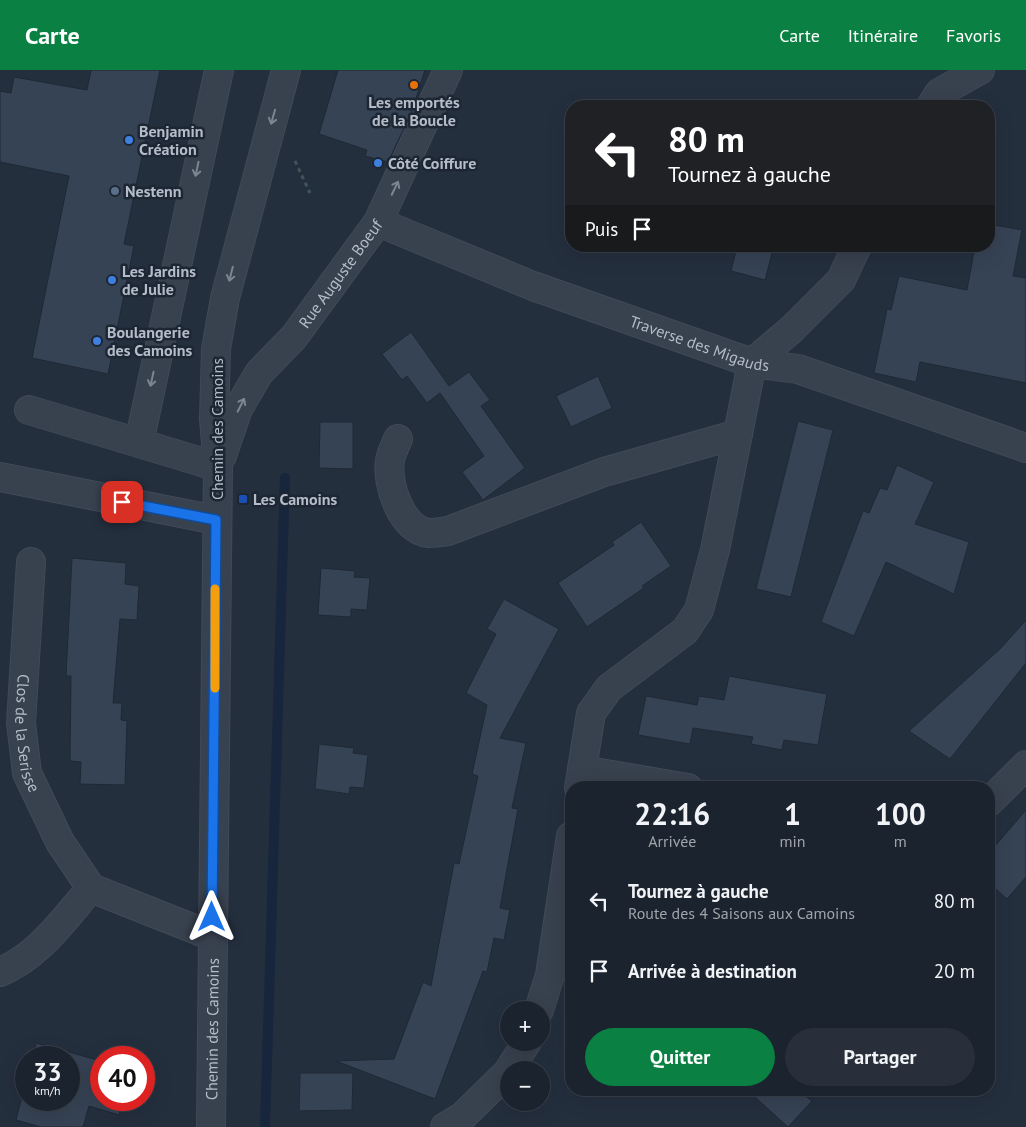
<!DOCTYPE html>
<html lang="fr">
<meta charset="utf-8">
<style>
:root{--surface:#1b232e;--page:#282f3a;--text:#f1f3f6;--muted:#a0a4aa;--line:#39404a;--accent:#0b8043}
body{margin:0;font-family:"PT Sans",sans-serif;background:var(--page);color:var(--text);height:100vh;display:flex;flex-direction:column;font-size:19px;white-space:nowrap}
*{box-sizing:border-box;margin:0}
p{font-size:16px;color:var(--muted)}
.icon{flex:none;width:28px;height:28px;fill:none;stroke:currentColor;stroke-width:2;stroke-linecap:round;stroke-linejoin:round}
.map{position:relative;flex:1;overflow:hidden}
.panel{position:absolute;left:565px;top:711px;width:430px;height:315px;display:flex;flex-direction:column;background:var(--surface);border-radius:20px;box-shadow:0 5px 20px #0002,0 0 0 1px var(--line)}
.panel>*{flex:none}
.top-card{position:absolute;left:565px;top:30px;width:430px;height:152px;border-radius:20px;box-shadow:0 5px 20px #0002,0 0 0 1px var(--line);background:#202124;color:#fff;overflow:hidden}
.controls{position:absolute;left:500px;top:931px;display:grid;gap:10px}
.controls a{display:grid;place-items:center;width:50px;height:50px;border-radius:50%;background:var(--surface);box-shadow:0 5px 20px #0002,0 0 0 1px var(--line);font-size:25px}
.speed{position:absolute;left:15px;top:976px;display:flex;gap:10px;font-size:25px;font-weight:700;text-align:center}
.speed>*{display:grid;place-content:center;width:65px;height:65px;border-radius:50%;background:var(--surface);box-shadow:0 5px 20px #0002,0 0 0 1px var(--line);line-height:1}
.speed small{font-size:12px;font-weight:400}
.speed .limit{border:8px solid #d22;background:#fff;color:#111}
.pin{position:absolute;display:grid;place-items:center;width:42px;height:42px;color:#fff;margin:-21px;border-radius:10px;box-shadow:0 2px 8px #0006}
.me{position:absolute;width:55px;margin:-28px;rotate:0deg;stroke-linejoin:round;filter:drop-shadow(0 0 4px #0008)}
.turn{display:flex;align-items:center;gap:18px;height:105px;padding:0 20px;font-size:22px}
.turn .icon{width:65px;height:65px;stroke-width:2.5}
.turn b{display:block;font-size:35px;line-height:42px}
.then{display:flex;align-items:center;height:48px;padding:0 20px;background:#0003;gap:10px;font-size:19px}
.eta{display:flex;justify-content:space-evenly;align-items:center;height:85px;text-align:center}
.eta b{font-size:30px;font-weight:600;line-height:35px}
.action{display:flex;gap:10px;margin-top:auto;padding:10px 20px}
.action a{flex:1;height:58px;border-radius:30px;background:var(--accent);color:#fff;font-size:20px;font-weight:600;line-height:58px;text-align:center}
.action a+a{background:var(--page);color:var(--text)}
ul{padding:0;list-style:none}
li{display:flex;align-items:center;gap:15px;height:70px;padding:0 20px}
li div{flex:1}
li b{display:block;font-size:19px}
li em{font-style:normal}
header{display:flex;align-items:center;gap:30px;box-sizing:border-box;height:70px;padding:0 25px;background:var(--accent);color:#fff}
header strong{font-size:24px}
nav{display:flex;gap:28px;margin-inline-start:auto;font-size:18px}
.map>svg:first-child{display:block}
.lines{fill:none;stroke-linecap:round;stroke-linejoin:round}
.stream{stroke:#17263c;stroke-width:10}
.building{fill:#364354;stroke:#1f2835}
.minor-casing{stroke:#414a57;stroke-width:30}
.path{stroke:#3f5557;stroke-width:3;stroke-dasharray:4 4;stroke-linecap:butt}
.minor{stroke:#38414e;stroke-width:28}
.oneway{stroke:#7c8592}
.route-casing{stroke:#114b97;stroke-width:12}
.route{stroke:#1a73e8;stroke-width:9}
.slow{stroke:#f59e0b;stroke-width:9}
.food-dot{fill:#e8710a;stroke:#1d2633;stroke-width:2}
.shop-dot{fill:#3f7fe0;stroke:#1d2633;stroke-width:2}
.service-dot{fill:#5c6f8a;stroke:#1d2633;stroke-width:2}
.transit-dot{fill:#1a4fb4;stroke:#1d2633;stroke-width:2}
.labels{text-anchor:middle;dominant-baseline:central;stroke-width:5;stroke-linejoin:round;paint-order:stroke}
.poi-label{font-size:16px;font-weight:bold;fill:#b4bcc9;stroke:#1d2633;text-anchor:start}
.street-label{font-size:16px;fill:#b4bcc9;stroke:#1d2633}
</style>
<header>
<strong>Carte</strong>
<nav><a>Carte</a><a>Itinéraire</a><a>Favoris</a></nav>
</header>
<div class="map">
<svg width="1026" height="1057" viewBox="0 0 1026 1057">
<rect width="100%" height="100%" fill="#242f3e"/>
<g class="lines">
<path class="stream" d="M265 1057 285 408"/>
</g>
<path class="building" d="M91 0H160L124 174 134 176 108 304 32 288 69 106 0 92V21L11 23 14 7 87 20Z
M338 0H425L412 41 388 92 365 86 367 80 319 64Z
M989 154 1022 160 1013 206 1026 208V313L920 292 916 312 874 303 887 239 891 240 899 206 967 220 975 176H989Z
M737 176H774L765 210 731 201Z
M411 262 449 316 469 302 490 330 481 336 525 398 483 430 462 402 484 386 440 323 427 333 407 306 402 310 382 284Z
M598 306 612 338 571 357 556 326Z
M798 351 833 360 791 527 756 519Z
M320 352H353V399L319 398Z
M897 395 934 412 915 454 969 472 954 524 886 492 854 566 821 552 863 441 869 443 880 418 887 420Z
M641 452 671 496 642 516 644 518 587 557 558 513 614 475 612 472Z
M72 488 126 493 125 514 139 516 137 550 120 549 113 633H122L121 650 127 651 125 715 80 714 81 692 70 691 71 606H66Z
M321 498 355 501 354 507 370 508 367 540 351 539V547L318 545Z
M504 529 559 559 500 668 526 673 512 738 518 739 500 838 510 840 504 870 494 868 487 902 483 901 435 1029 336 991 394 989 423 912 431 916 454 793 459 794 478 706 472 704 487 635 466 623 496 564 487 559Z
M1026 550V593L950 689 909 661 1001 578Z
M729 606 827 624 818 675 784 670 782 680 751 674 753 667 693 658 690 674 638 665 646 626 697 635 699 626 724 630Z
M319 674 354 678 353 683 368 685 364 718 350 717 349 724 315 719Z
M1026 740V807L1007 829 989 813V783Z
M36 973 101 991V1030H123L119 1045 89 1036 83 1057H41L16 1050 26 1011V1030H69V988H33Z
M300 1003H353L352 1040 299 1041Z
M747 1020H797L812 1031 788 1057Z"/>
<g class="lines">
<defs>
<g id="minor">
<path d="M931 36 939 23 980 0"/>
<path id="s1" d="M378 152 533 216 752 293 798 299 1026 378"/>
<path d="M29 340 139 373"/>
<path d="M398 369C395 376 391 383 390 391 386 414 402 461 429 463 435 463 442 462 448 461L604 402 738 364"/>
<path id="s2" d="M222 386 238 339 259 303 294 267 378 152 448 0"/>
<path d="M218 397 139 373 219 0"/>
<path d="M0 407 216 450"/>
<path id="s3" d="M31 492 21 653 27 703 60 772 91 818"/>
<path d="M582 700 688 718"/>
<path d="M579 718 591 643 609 618 685 561 699 540 715 480 752 293 792 259 841 210 857 176"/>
<path d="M989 732 1026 695"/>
<path d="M0 902C39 886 64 849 91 818L212 866"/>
<path d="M539 940 550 905 571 766"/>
<path d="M509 1000 527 972"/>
<path id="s4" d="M211 1057 218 397 214 349 216 279 225 228 286 0"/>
<path d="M445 1057 462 1047 509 1001"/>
</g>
</defs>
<use href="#minor" class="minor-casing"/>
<path class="path" d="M295 91 310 123"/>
<use href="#minor" class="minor"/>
</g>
<defs><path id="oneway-shaft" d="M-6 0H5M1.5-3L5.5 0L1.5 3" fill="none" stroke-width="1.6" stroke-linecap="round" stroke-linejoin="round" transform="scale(1.25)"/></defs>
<g class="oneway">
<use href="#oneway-shaft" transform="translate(273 47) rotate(106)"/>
<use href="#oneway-shaft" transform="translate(197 99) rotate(102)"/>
<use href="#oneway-shaft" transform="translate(395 118) rotate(-64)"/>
<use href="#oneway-shaft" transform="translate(231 204) rotate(104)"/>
<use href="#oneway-shaft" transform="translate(152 309) rotate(102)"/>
<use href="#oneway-shaft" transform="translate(241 335) rotate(-63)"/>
</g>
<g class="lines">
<defs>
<path id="route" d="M122 432 216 450 212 847"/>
</defs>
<use href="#route" class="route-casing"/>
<use href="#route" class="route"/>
<path class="slow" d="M215 618V519"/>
</g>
<circle class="food-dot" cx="414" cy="15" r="5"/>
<g class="shop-dot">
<circle cx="129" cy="70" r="5"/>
<circle cx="378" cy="93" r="5"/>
<circle cx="112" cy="210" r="5"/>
<circle cx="97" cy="271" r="5"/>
</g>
<circle class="service-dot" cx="115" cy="121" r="5"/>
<rect class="transit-dot" x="238" y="424" width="10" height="10" rx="2.5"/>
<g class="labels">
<g class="poi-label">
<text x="414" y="32" text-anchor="middle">Les emportés<tspan x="414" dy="18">de la Boucle</tspan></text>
<text x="139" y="61">Benjamin<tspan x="139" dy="18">Création</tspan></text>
<text x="388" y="93">Côté Coiffure</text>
<text x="125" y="121">Nestenn</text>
<text x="122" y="201">Les Jardins<tspan x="122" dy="18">de Julie</tspan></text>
<text x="107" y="262">Boulangerie<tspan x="107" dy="18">des Camoins</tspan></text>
<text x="253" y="429">Les Camoins</text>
</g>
<g class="street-label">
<text stroke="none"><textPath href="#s2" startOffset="220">Rue Auguste Boeuf</textPath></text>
<text stroke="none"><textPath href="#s1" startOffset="344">Traverse des Migauds</textPath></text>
<text transform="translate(217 359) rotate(-90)">Chemin des Camoins</text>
<text stroke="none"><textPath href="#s3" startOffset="172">Clos de la Serisse</textPath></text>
<text stroke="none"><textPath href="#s4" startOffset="98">Chemin des Camoins</textPath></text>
</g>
</g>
</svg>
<div class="controls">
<a>+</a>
<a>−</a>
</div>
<div class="speed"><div>33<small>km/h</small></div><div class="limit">40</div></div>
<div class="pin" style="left:122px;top:432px;background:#d93025"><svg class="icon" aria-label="arrive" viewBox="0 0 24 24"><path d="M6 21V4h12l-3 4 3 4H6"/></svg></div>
<svg class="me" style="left:212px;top:847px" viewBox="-20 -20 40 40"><path d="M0-17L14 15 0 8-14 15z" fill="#1a73e8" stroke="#fff" stroke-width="4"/></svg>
<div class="top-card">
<div class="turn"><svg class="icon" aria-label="left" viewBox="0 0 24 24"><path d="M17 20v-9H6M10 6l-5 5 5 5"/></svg><div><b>80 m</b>Tournez à gauche</div></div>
<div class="then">Puis<svg class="icon" aria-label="arrive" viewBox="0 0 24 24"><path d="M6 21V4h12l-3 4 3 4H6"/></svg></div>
</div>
<section class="panel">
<div class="eta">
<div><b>22:16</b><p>Arrivée</p></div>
<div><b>1</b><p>min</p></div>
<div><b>100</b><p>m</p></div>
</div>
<ul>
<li><svg class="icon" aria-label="left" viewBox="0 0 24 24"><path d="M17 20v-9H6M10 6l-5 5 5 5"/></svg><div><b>Tournez à gauche</b><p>Route des 4 Saisons aux Camoins</p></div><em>80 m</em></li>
<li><svg class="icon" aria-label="arrive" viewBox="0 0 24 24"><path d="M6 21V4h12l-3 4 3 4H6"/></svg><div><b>Arrivée à destination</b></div><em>20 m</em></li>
</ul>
<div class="action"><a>Quitter</a><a>Partager</a></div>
</section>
</div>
